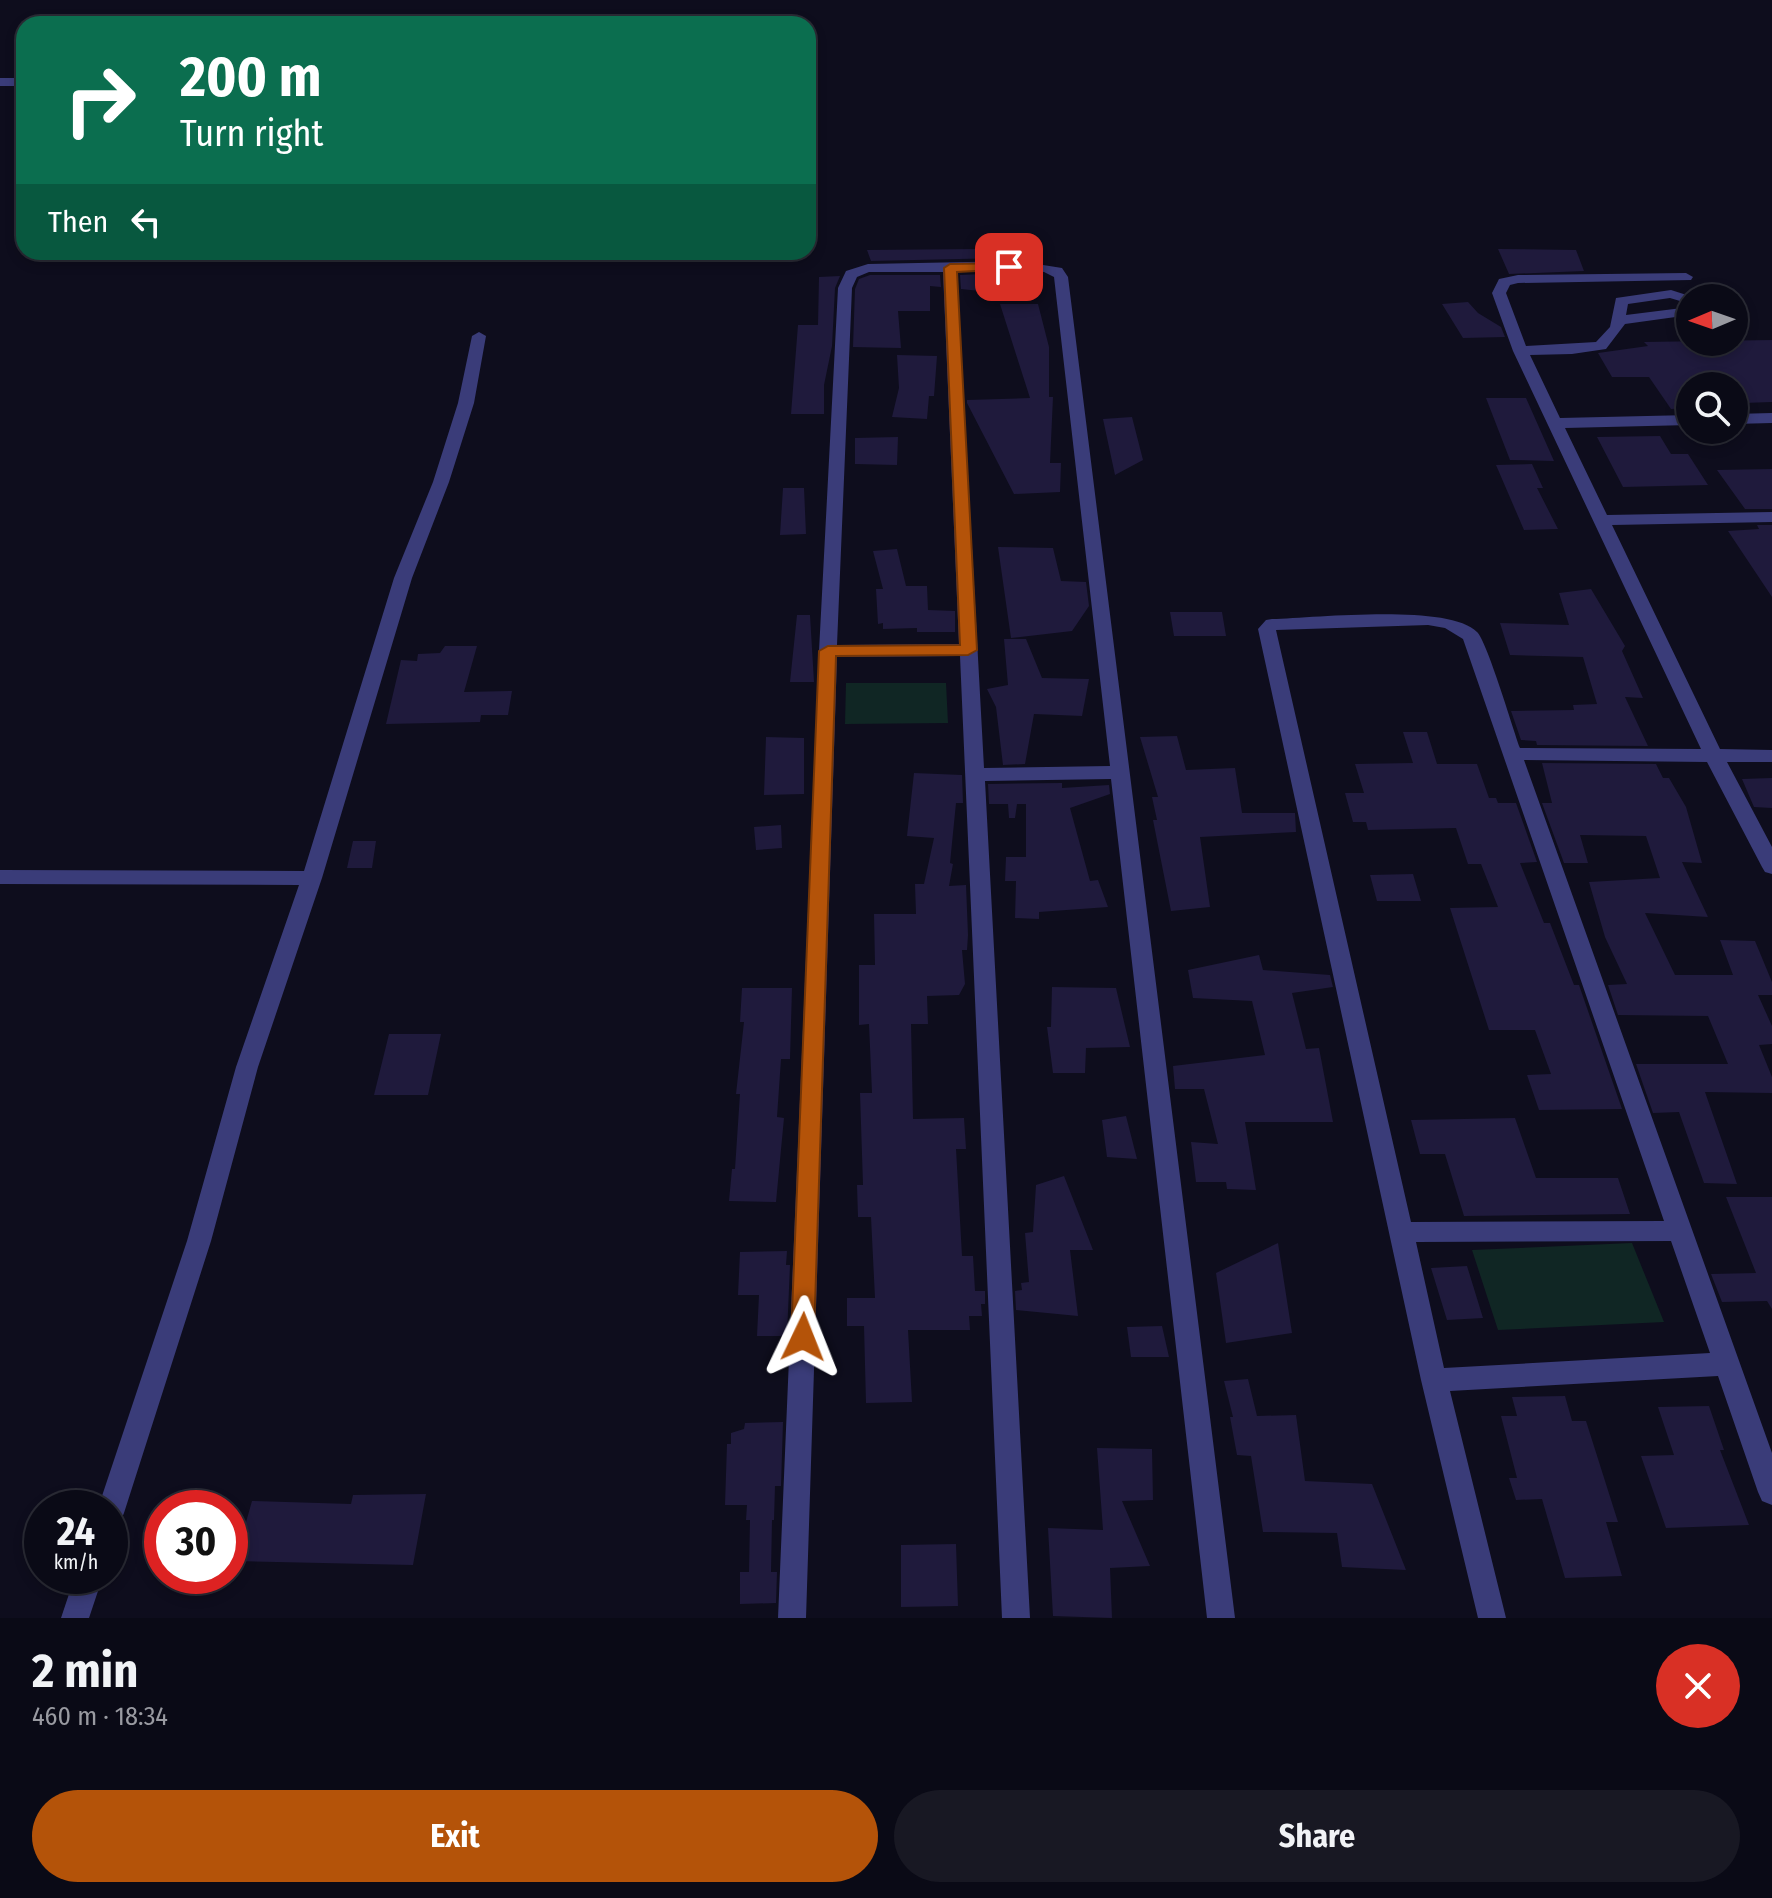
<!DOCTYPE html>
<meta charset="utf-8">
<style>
:root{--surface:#0a0a16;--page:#181823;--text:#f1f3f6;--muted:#999aa1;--line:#2a2b35;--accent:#b45309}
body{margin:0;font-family:"Fira Sans Condensed",sans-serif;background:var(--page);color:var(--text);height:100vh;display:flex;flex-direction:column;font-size:30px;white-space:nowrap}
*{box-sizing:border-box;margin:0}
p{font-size:26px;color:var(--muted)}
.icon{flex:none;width:44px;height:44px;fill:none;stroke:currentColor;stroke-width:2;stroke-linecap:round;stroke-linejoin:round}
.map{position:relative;height:1618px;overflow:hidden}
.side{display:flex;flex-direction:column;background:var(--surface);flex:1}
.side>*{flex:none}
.banner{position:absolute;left:16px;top:16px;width:800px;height:244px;border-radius:24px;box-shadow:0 4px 12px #0003,0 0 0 2px var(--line);background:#0b6e4f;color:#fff;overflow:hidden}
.needle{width:52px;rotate:268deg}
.tools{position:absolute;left:1676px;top:284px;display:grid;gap:16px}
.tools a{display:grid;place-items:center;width:72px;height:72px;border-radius:50%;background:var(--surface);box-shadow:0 4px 12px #0003,0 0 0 2px var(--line);font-size:40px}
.speed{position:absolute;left:24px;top:1490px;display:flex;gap:16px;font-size:40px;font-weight:700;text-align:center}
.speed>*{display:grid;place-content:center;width:104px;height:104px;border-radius:50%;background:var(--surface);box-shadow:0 4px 12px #0003,0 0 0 2px var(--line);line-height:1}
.speed small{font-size:20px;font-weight:400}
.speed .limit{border:12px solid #d22;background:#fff;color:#111}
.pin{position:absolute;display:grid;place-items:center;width:68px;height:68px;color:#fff;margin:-34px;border-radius:16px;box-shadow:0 4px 12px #0006}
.me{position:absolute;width:88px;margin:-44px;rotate:2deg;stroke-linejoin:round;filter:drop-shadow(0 0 6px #0008)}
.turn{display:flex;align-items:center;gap:28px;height:168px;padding:0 32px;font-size:36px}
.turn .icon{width:104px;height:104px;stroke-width:2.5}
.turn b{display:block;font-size:56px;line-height:68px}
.then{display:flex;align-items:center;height:76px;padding:0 32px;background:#0003;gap:16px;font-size:30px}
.round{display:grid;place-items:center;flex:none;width:84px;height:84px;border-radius:42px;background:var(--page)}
.summary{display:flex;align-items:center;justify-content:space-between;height:136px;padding:0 32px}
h1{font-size:48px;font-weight:700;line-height:60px}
.action{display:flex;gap:16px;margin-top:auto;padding:16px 32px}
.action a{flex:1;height:92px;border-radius:48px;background:var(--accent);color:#fff;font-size:32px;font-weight:700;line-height:92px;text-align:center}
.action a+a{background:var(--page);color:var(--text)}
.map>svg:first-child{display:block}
.green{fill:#102624}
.building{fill:#1f1a3c}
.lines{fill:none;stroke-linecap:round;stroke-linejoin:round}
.minor{fill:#3a3c79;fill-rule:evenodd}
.route{fill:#b45309;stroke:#753606;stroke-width:2}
</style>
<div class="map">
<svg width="1772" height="1618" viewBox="0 0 1772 1618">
<rect width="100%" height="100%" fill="#0e0d1d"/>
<path class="green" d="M846 683H946L948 723 845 724Z
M1632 1243 1664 1322 1498 1330 1472 1250Z"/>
<path class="building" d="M978 243H1002L1004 258 871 261 867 250 978 249Z
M1498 249 1576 250 1584 271 1509 274Z
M1006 273 1009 294 961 289 960 275Z
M870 275H940L941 287 930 286V311H898L901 348 853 347 855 289 859 279Z
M840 276 835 288 832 346 824 385V414H791L798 325H818L819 277Z
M1468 302 1478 313 1501 327 1505 337 1463 338 1442 304Z
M1000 304H1038L1049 347V397H1053L1050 463H1061L1060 492 1014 494 967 403V400L1030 398Z
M1772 340V402L1743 403 1734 386H1690V408L1671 409 1649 377H1612L1598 353 1648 346 1644 342Z
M897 355 937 356 934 396H929L927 419 892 417 899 388Z
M1486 398H1526L1554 461 1510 460Z
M1132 417 1143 460 1115 475 1103 419Z
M1660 436 1671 454H1688L1708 485 1623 487 1597 437Z
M898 437 897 465 855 464V438Z
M1532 464 1543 488H1537L1558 529 1524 530 1496 465Z
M1772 469V509H1745L1717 470Z
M783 488H804L806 534 780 535Z
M1757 525H1772V597L1728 531 1759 529Z
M998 547 1053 548 1061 581 1086 582 1089 606 1072 631 1011 638Z
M897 549 906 586H927L928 610 955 611V632H917V628L883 629V623L878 624 876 589H883L873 551Z
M1591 589 1625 646 1622 651 1643 698 1625 697 1648 746 1537 745 1536 741 1521 740 1511 711 1574 710 1573 705 1597 704 1583 657 1510 655 1500 623 1569 625 1559 593Z
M1170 612H1222L1226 636H1174Z
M797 615H810L814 682H790Z
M1004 639H1026L1042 678 1089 679 1082 716 1034 714 1025 764 1003 765 996 707 987 689 1008 685Z
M445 646H477L464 692 512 691 508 715H481L480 722 386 724 401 660 417 661 418 654 440 653Z
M1403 732H1427L1437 764H1477L1489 798H1496L1498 803H1516L1537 862 1520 863 1544 923H1550L1574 985H1579L1622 1109 1539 1110 1527 1075 1551 1074 1535 1030H1489L1450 908 1498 907 1481 864H1468L1456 828 1368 830 1366 822H1353L1345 793H1364L1355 764 1413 763Z
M1177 736 1186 770 1235 768 1242 813H1295L1296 832 1200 837 1210 907 1171 911 1153 820H1157L1152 797H1158L1140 737Z
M766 737 804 738V794L764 795Z
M1542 763 1656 764 1663 778H1669L1686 807 1702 863 1682 862 1708 917 1645 913 1675 975H1733L1720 940 1755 941 1772 982V995H1758L1772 1026V1044L1759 1045 1772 1077V1093L1705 1092 1737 1184 1704 1183 1679 1112 1653 1113 1636 1064H1728L1708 1016 1618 1015 1608 985 1627 984 1605 937 1589 882 1660 878 1646 836 1580 835 1588 863H1564L1542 803H1552Z
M914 773 962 775 963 803H956L950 863 953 864 949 886 966 885 968 935 967 950H962L965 984 959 995 927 996 928 1024H911L913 1119 964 1118 966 1149H956L962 1256H973L975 1291H985V1304H981L982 1316H969L970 1330H908L912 1402 866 1403 864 1326H847V1298H875L871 1217H858L857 1185H863L860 1093H872L869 1024 859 1025V965H875L874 914H916L915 884H924L934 838 907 836Z
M1772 778V808L1754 807 1742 779Z
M1062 783V788L1109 785 1110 794 1070 808 1090 881 1098 880 1108 907 1039 912V919L1015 918 1016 881H1005L1006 857H1026V804H1017L1015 818H1009L1008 804H989L988 784Z
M781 825 782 848 756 850 754 827Z
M353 841H376L372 868H347Z
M1413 874 1421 901H1377L1370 875Z
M1259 955 1263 970 1330 975 1333 987 1292 993 1306 1049 1319 1048 1333 1122H1245L1256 1190 1227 1189 1226 1182H1196L1191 1142 1218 1144 1204 1089H1175L1173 1066 1265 1055 1252 1001 1193 998 1188 970Z
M1052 987 1116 988 1130 1047 1086 1048 1085 1073H1053L1047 1027H1051Z
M742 988H792L790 1059H781L777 1117 784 1118 776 1202 729 1201 732 1169H735L740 1094H736L744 1022H740Z
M389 1034H441L428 1095H374Z
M1126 1116 1137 1159 1107 1157 1102 1120Z
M1515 1118 1536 1178H1618L1630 1214 1464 1216 1445 1154H1420L1411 1120Z
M1064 1176 1093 1250H1070L1078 1316 1016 1310 1015 1291 1022 1290 1021 1283 1029 1282 1025 1233 1033 1232 1036 1185Z
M1726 1197H1772V1309L1767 1301 1722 1302 1711 1274 1756 1273Z
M1278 1243 1292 1333 1226 1343 1216 1273Z
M787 1251 786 1265H790L787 1336H757L759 1295H738L740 1252Z
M1467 1266 1483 1318 1447 1320 1431 1268Z
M1162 1326 1169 1357H1131L1127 1327Z
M1248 1379 1257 1416 1296 1415 1305 1481 1372 1484 1406 1570 1342 1567 1337 1533 1263 1532 1251 1456 1237 1455 1230 1417H1233L1224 1381Z
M1565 1396 1572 1421H1586L1618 1522H1606L1622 1576 1565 1578 1542 1499 1516 1500 1509 1478H1517L1501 1416H1517L1512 1397Z
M1709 1406 1724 1450H1720L1749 1525 1666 1528 1641 1456 1674 1455 1658 1407Z
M783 1422 781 1486H775L774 1520H772L771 1572H777L776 1603 740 1604V1572H749L750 1520H746L747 1505H725L727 1444H731V1433L744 1429 745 1423Z
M1097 1448 1152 1449 1153 1500 1122 1501 1150 1566 1110 1568 1112 1618 1053 1616 1048 1528 1103 1530Z
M426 1494 413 1565 235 1561 252 1501 351 1504 353 1495Z
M956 1544 958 1606 901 1607V1545Z"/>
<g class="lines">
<path class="minor" d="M0 78H24V86H0Z
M1018 261 1062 268 1068 277 1235 1618H1207L1111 779 985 781 1030 1618H1002L960 656 837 657 806 1618H778L819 651 838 288 846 271 868 264ZM1018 269 1044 272 1054 277 1110 766 984 768 957 272ZM869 272H943L959 644 837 645 852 288 857 277Z
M1686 273 1693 277 1691 280 1518 283 1510 285 1506 293 1526 346 1596 342 1610 327 1616 298 1671 290 1696 298H1690V304L1670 298 1628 304 1626 315 1690 307V315L1625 324 1606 349 1572 354 1530 355 1560 418 1690 415V425L1565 428 1607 515 1772 512V522L1612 525 1720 749 1772 750V762H1727L1772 847V874L1765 872 1762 867 1707 762 1524 760 1772 1453V1505L1762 1501 1758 1492 1718 1376 1450 1391 1506 1618H1478L1421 1380 1258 629 1266 620 1272 619C1315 618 1449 603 1477 632 1487 641 1513 729 1520 748L1701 749 1513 351 1492 293 1499 279 1518 275ZM1428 625 1445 628 1463 639 1664 1221 1411 1222 1276 630ZM1671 1241 1710 1353 1444 1368 1416 1242Z
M479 332 486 336 474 403 449 482 412 578 322 878 258 1067 211 1241 124 1513 120 1522 110 1526V1508H98L187 1241 236 1067 299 885 0 884V870L304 871 394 578 433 482 458 403 472 336Z
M1772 413V423L1734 424V414Z
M75 1576H103L89 1618H61Z"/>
</g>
<path class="route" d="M1009 263 1013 264V269L957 272 977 650 968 655 836 656 814 1337 811 1345 803 1348 794 1345 791 1337 819 651 828 646 960 645 944 268 950 264Z"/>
</svg>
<div class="tools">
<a><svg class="needle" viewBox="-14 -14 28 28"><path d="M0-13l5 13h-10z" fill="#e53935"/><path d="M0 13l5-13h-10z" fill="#999aa1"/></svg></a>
<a><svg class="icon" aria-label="search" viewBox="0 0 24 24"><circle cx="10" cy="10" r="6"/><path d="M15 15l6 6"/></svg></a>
</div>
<div class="speed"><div>24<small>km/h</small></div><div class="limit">30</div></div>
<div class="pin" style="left:1009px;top:267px;background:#d93025"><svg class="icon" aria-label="arrive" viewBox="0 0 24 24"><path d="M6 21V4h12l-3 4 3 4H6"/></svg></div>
<svg class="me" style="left:803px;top:1337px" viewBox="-20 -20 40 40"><path d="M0-17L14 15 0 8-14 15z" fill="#b45309" stroke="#fff" stroke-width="4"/></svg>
<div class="banner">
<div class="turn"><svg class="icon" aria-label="right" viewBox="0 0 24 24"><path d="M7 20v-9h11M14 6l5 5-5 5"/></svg><div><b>200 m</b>Turn right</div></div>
<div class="then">Then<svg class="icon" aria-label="left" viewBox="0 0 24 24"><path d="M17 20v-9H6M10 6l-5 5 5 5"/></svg></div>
</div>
</div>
<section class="side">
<div class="summary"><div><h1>2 min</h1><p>460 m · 18:34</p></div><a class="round" style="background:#d93025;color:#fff"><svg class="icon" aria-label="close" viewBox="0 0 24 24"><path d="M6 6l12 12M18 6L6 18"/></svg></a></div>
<div class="action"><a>Exit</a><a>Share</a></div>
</section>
